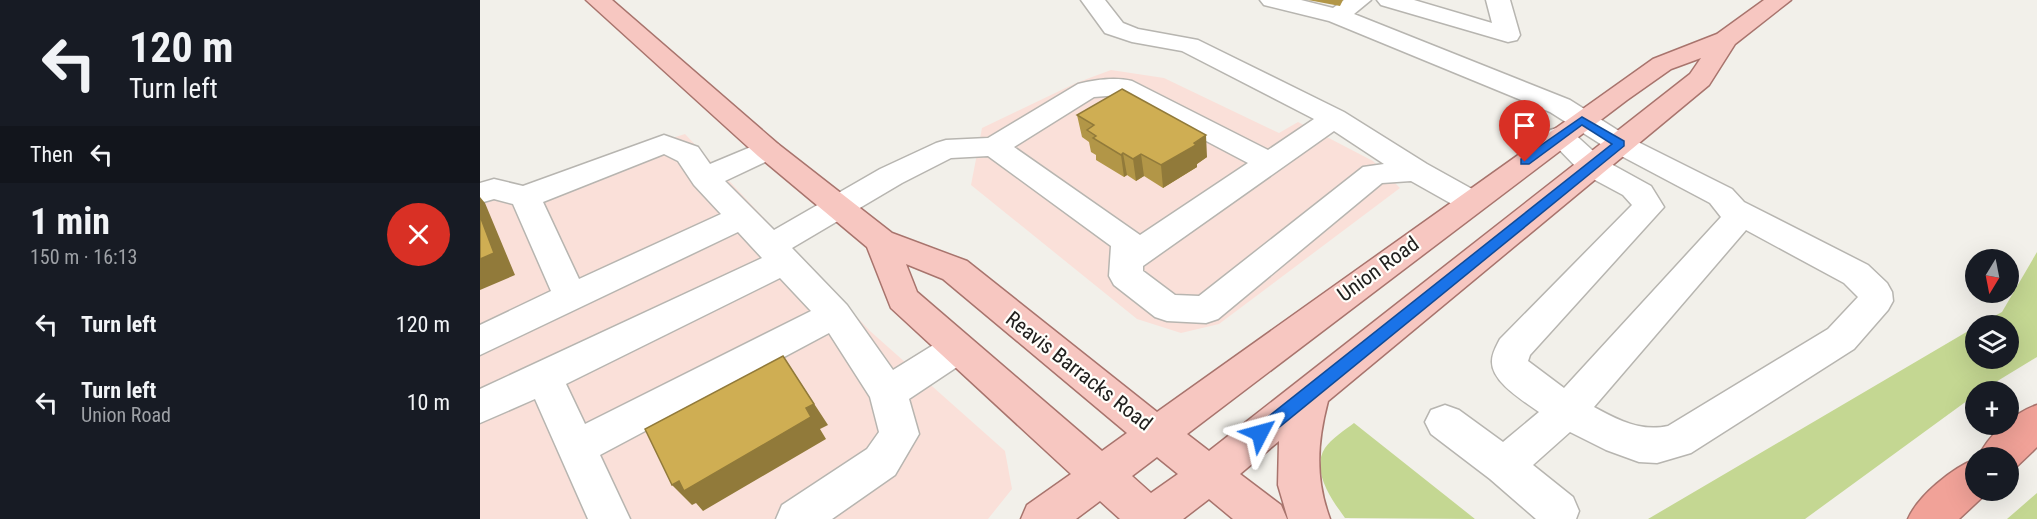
<!DOCTYPE html>
<meta charset="utf-8">
<style>
:root{--surface:#171b24;--page:#242831;--text:#f1f3f6;--muted:#9ea1a6}
body{margin:0;font-family:"Roboto Condensed",sans-serif;background:var(--page);color:var(--text);height:100vh;display:flex;flex-direction:column;font-size:22px;white-space:nowrap}
*{box-sizing:border-box;margin:0}
p{font-size:20px;color:var(--muted)}
.icon{flex:none;width:33px;height:33px;fill:none;stroke:currentColor;stroke-width:2;stroke-linecap:round;stroke-linejoin:round}
.map{position:relative;flex:1;overflow:hidden}
.side{display:flex;flex-direction:column;background:var(--surface);width:480px}
.side>*{flex:none}
.top-card{background:#171b24;color:var(--text);overflow:hidden}
.needle{width:39px;rotate:190deg}
.tools{position:absolute;left:1485px;top:249px;display:grid;gap:12px}
.tools a{display:grid;place-items:center;width:54px;height:54px;border-radius:50%;background:var(--surface);box-shadow:0 6px 24px #0002;font-size:30px}
.pin{position:absolute;display:grid;place-items:center;width:51px;height:51px;color:#fff;margin:-62px -26px;border-radius:50% 50% 50% 0;rotate:-45deg;box-shadow:0 0 6px #0007}
.pin .icon{rotate:45deg}
.me{position:absolute;width:66px;margin:-33px;rotate:51deg;stroke-linejoin:round;filter:drop-shadow(0 0 4px #0008)}
.turn{display:flex;align-items:center;gap:21px;height:126px;padding:0 30px;font-size:27px}
.turn .icon{width:78px;height:78px;stroke-width:2.5}
.turn b{display:block;font-size:42px;line-height:51px}
.then{display:flex;align-items:center;height:57px;padding:0 30px;background:#0003;gap:12px;font-size:22px}
.round{display:grid;place-items:center;flex:none;width:63px;height:63px;border-radius:32px;background:var(--page)}
.summary{display:flex;align-items:center;justify-content:space-between;height:102px;padding:0 30px}
h1{font-size:36px;font-weight:700;line-height:45px}
ul{padding:0;list-style:none}
li{display:flex;align-items:center;gap:18px;height:78px;padding:0 30px}
li div{flex:1}
li b{display:block;font-size:22px}
li em{font-style:normal}
main{display:flex;flex:1;min-height:0}
.map>svg:first-child{display:block}
.commercial{fill:#fae0d9}
.green{fill:#c4d792}
.lines{fill:none;stroke-linecap:round;stroke-linejoin:round}
.minor-casing{stroke:#b7b5b0;stroke-width:3}
.major-casing{stroke:#a8746d;stroke-width:3}
.highway-casing{stroke:#a8746d;stroke-width:3}
.minor{fill:#fff;fill-rule:evenodd}
.major{fill:#f7c7c1;fill-rule:evenodd}
.highway{fill:#f1a298;fill-rule:evenodd}
.wall{fill:#b29647}
.shaded-wall{fill:#917a3a}
.building{fill:#cfae53;stroke:#917a3a;stroke-width:1.5}
.route{fill:#1a73e8;stroke:#114b97;stroke-width:1.5}
.labels{text-anchor:middle;dominant-baseline:central;stroke-width:4.5;stroke-linejoin:round;paint-order:stroke}
.street-label{font-size:21px;fill:#21201e;stroke:#fffefa}
</style>
<main>
<section class="side">
<div class="top-card">
<div class="turn"><svg class="icon" aria-label="left" viewBox="0 0 24 24"><path d="M17 20v-9H6M10 6l-5 5 5 5"/></svg><div><b>120 m</b>Turn left</div></div>
<div class="then">Then<svg class="icon" aria-label="left" viewBox="0 0 24 24"><path d="M17 20v-9H6M10 6l-5 5 5 5"/></svg></div>
</div>
<div class="summary"><div><h1>1 min</h1><p>150 m · 16:13</p></div><a class="round" style="background:#d93025;color:#fff"><svg class="icon" aria-label="close" viewBox="0 0 24 24"><path d="M6 6l12 12M18 6L6 18"/></svg></a></div>
<ul>
<li><svg class="icon" aria-label="left" viewBox="0 0 24 24"><path d="M17 20v-9H6M10 6l-5 5 5 5"/></svg><div><b>Turn left</b></div><em>120 m</em></li>
<li><svg class="icon" aria-label="left" viewBox="0 0 24 24"><path d="M17 20v-9H6M10 6l-5 5 5 5"/></svg><div><b>Turn left</b><p>Union Road</p></div><em>10 m</em></li>
</ul>
</section>
<div class="map">
<svg width="1557" height="519" viewBox="0 0 1557 519">
<rect width="100%" height="100%" fill="#f2f0ea"/>
<path class="commercial" d="M631 70 684 78 799 133 818 122 893 161 920 188 739 324 701 333 657 319 491 185 502 128 596 83Z
M205 134 390 331 525 451 532 489 508 519H0V199Z"/>
<path class="green" d="M1557 252V357L1501 391 1496 392 1495 395 1325 519H1168L1495 327 1496 358H1528V326L1498 325 1522 312Z
M874 423 995 519 865 518C853 501 830 471 845 448 851 439 865 430 874 423Z
M1557 493V519H1527Z"/>
<g class="lines">
<defs>
<path id="minor" d="M601 0H625L643 23 658 29 718 40 864 112 947 164 1001 194 1005 201 1001 208 990 211 979 208 931 181 902 183 738 319 726 323 687 321 675 317 634 285 629 276 631 246 508 156 471 158 422 183 312 248 367 305 413 370 463 339 476 335 489 339 494 349 489 359 429 399 439 434 415 475 352 519H296L302 505 387 449 399 432 390 397 349 333 120 455 150 519H108L55 399 0 423V389L282 258 258 232 0 355V325L71 291 33 204 14 199 0 203V183L14 179 43 186 184 135 218 147 230 164 278 144 288 141 298 144 302 150 298 156 245 181 294 230 400 169 456 143 466 140 508 138 598 84C614 80 635 77 652 81L788 150 834 119 702 51 652 42 625 33ZM639 95 768 163 660 235 534 147 614 97ZM854 131 904 164 883 167 719 296 695 295 663 271V266ZM184 154 198 161 214 185 241 214 99 279 63 202ZM300 278 331 311 105 424 86 384Z
M780 0H821L853 8 864 0H891L874 14 1090 100 1150 138 1252 189 1264 202 1388 265 1407 283 1412 292 1413 301 1408 310 1374 349 1211 453 1177 463 1159 462 1126 450 1090 432 1053 465 1093 497 1099 511 1096 519H1056L1010 479 951 434 945 422 951 410 965 405 979 410 1023 442 1059 412C1044 401 1011 382 1012 361 1012 353 1017 345 1020 339L1152 205 1143 195 1102 173 1066 136 1070 130 1080 127 1090 130 1122 159 1171 186 1184 207 1050 355 1048 361 1084 388 1241 217 1230 203 1130 150 1070 112 849 21 784 5ZM1266 230 1364 283 1378 297 1348 329 1188 426C1160 432 1138 420 1114 407Z
M897 0H934L1012 23 1006 0H1030L1040 35 1037 40 1028 42 901 5Z"/>
<path id="major" d="M106 0H132L298 144 412 233 487 261 677 412 1173 59 1237 34 1284 0H1311L1255 44 1229 85 848 401C837 443 835 478 850 519H808L798 485 799 441 760 474 801 505 807 519H753L729 499 703 519H640L620 501 596 519H541L547 505 591 474 411 308 387 247 278 156ZM1221 58 1210 74 729 451 707 434 1147 100 1191 69ZM426 264 463 279 647 433 622 451 437 292ZM677 457 698 474 671 493 652 476Z"/>
<path id="highway" d="M1557 405V447L1532 471 1528 472V458H1498C1508 435 1534 413 1557 405Z
M1496 459V490H1510L1479 519H1428C1438 496 1472 468 1496 459Z"/>
</defs>
<use href="#minor" class="minor-casing"/>
<use href="#major" class="major-casing"/>
<use href="#highway" class="highway-casing"/>
<use href="#minor" class="minor"/>
<use href="#major" class="major"/>
<use href="#highway" class="highway"/>
</g>
<path class="wall" d="M828 0H863L860 6Z
M597 115 727 157 717 164V167L683 188 664 176 656 181 647 175 644 177 616 160V155L611 152 609 142 602 137Z"/>
<path class="shaded-wall" d="M726 135 727 157 717 164V167L683 188 681 165Z
M643 153 647 175 644 177 641 155Z
M661 154 664 176 656 181 653 159Z
M0 197 5 203 35 275 0 290Z
M303 356 348 425 340 429 346 439 223 511 216 503 212 505 192 485 326 408Z"/>
<path class="building" d="M642 89 726 135 714 143 716 145 681 165 661 154 653 159 643 153 641 155 613 138 616 136 607 130 614 125 597 115Z
M0 216 14 253 0 259Z
M303 356 334 404 326 408 331 417 204 491 199 481 192 485 165 429Z"/>
<path class="route" d="M1102 117 1144 141V146L786 438 780 440 774 438 772 433 774 428 1132 144 1102 125 1049 164H1041V159Z"/>
<g class="labels">
<g class="street-label">
<text transform="translate(898 269) rotate(-36)">Union Road</text>
<text transform="translate(599 371) rotate(38)">Reavis Barracks Road</text>
</g>
</g>
</svg>
<div class="tools">
<a><svg class="needle" viewBox="-14 -14 28 28"><path d="M0-13l5 13h-10z" fill="#e53935"/><path d="M0 13l5-13h-10z" fill="#9ea1a6"/></svg></a>
<a><svg class="icon" aria-label="layers" viewBox="0 0 24 24"><path d="M12 4l9 5-9 5-9-5zM3 14l9 5 9-5"/></svg></a>
<a>+</a>
<a>−</a>
</div>
<div class="pin" style="left:1045px;top:162px;background:#d93025"><svg class="icon" aria-label="arrive" viewBox="0 0 24 24"><path d="M6 21V4h12l-3 4 3 4H6"/></svg></div>
<svg class="me" style="left:780px;top:433px" viewBox="-20 -20 40 40"><path d="M0-17L14 15 0 8-14 15z" fill="#1a73e8" stroke="#fff" stroke-width="4"/></svg>
</div>
</main>
